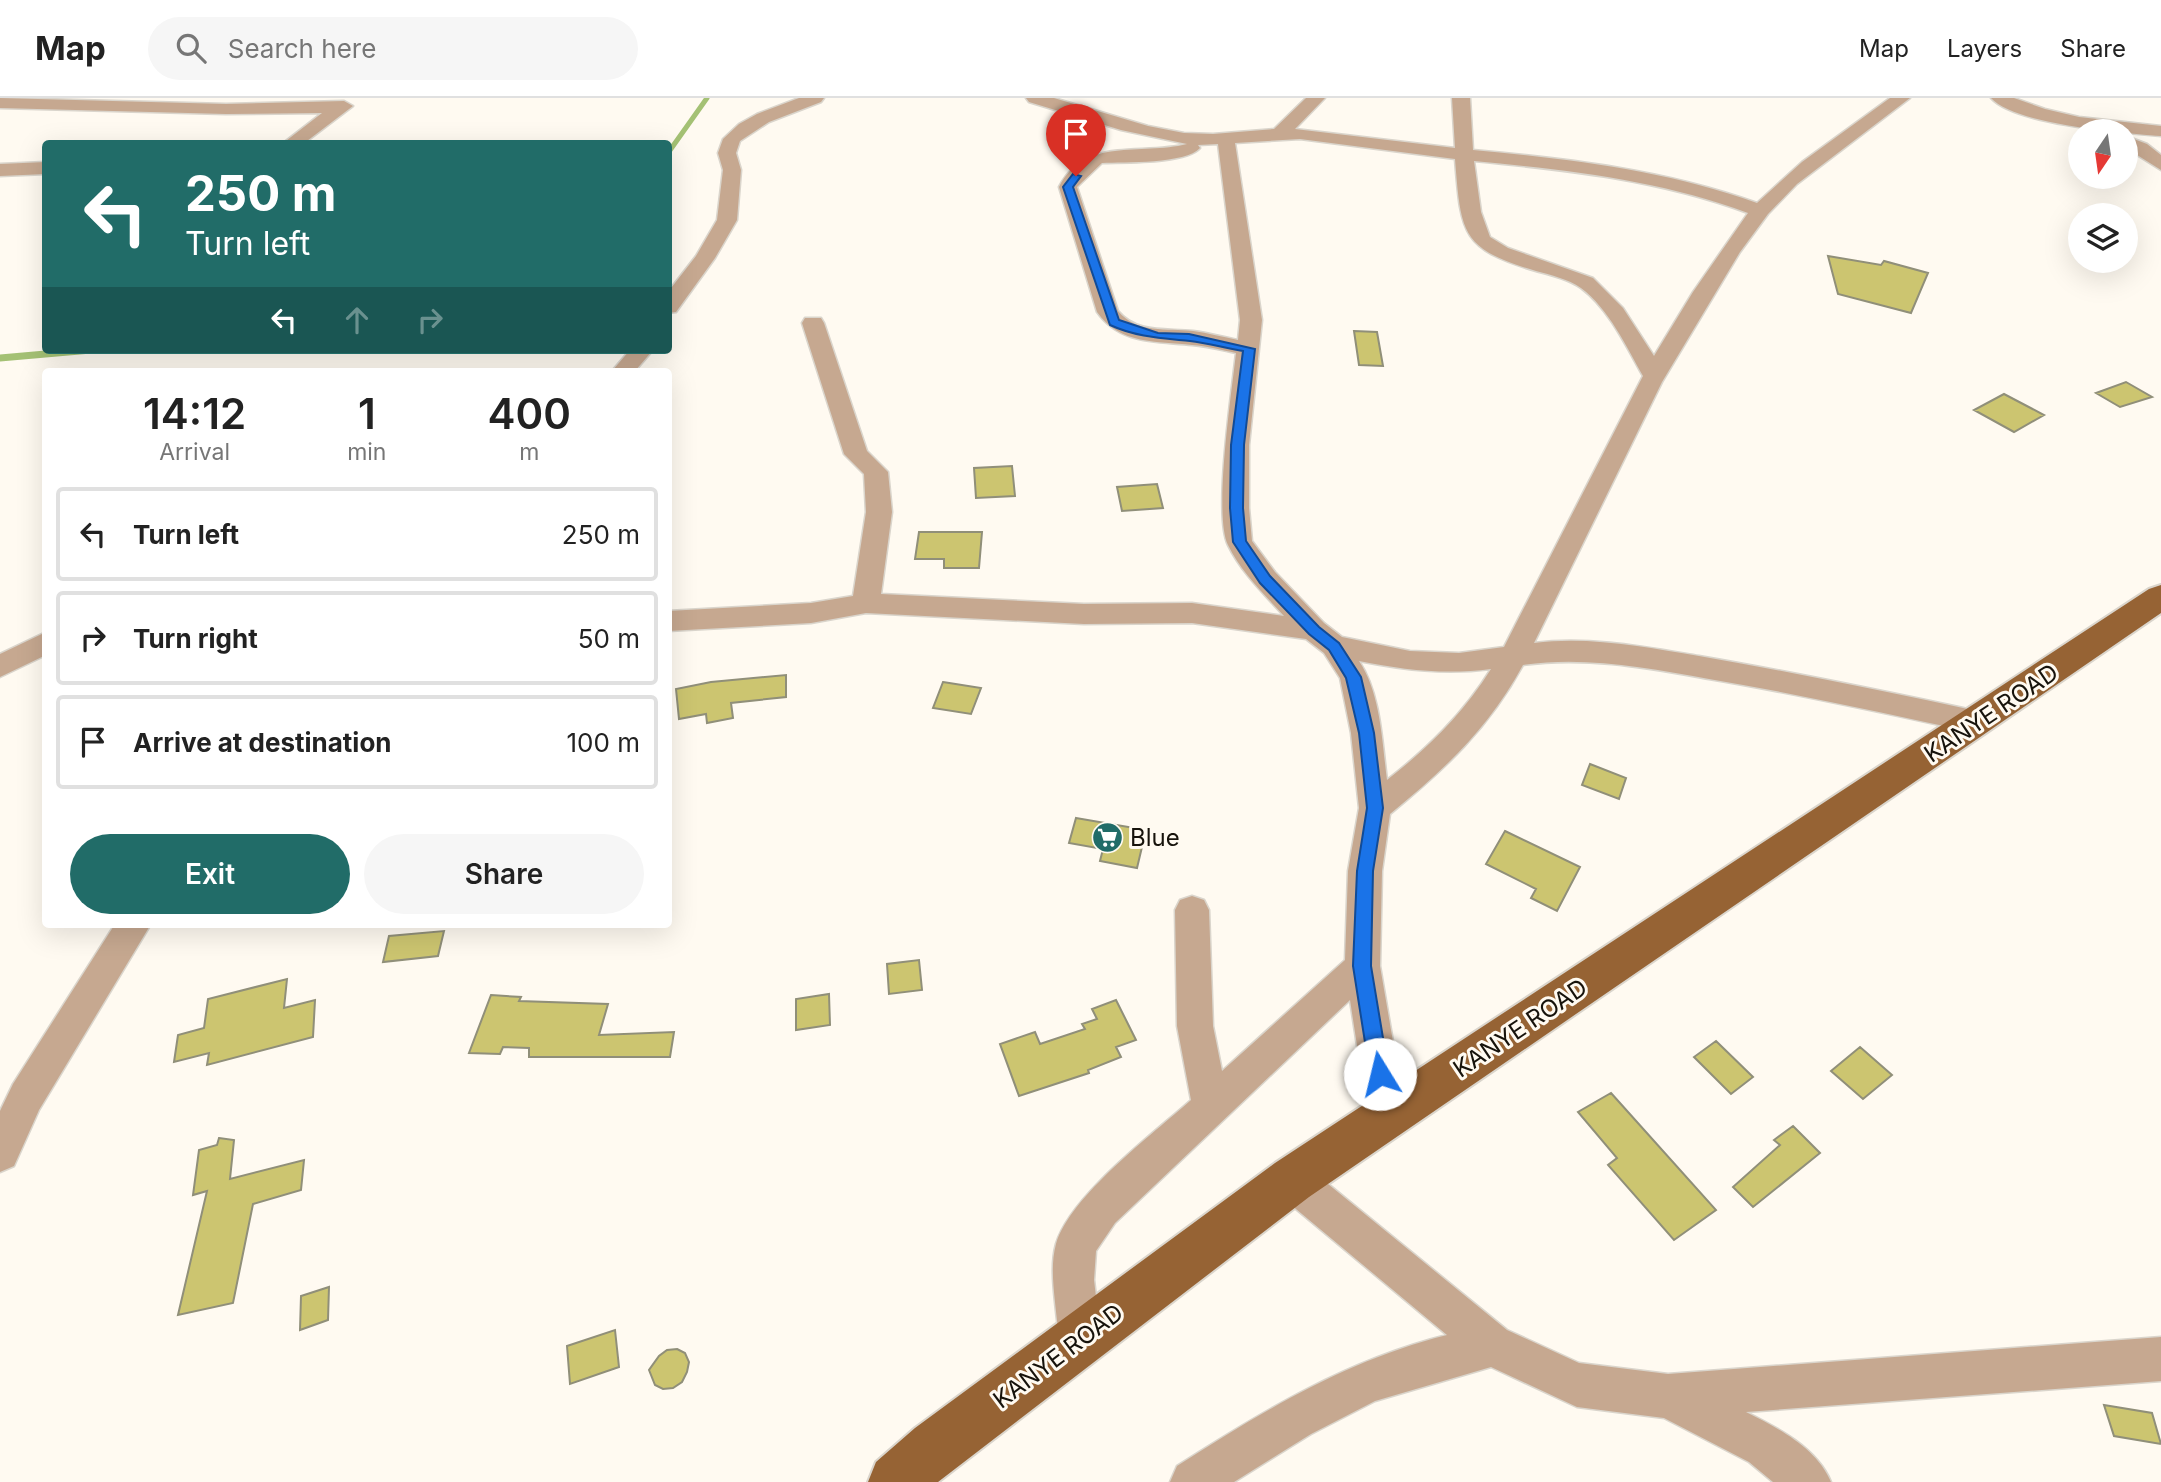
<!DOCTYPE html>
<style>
:root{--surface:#fff;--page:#f6f6f6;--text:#222;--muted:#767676;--line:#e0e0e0;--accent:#216c68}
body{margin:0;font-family:Inter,sans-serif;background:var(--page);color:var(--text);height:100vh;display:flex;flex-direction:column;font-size:26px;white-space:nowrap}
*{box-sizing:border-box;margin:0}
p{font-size:23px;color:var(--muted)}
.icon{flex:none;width:38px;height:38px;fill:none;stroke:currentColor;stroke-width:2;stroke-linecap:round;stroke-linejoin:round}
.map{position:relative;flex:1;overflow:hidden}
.sheet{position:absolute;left:42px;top:270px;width:630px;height:560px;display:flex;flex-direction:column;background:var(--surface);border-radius:7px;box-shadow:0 7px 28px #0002}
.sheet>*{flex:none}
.top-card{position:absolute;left:42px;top:42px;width:630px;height:214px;border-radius:7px;box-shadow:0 7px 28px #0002;background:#216c68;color:#fff;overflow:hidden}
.needle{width:46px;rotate:193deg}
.fabs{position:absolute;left:2068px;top:21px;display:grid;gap:14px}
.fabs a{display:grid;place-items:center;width:70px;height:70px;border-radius:50%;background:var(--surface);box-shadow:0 7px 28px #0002;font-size:35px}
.pin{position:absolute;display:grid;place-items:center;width:60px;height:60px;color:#fff;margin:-72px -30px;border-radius:50% 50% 50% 0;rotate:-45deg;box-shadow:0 0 7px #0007}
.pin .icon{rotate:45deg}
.me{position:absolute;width:77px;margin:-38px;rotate:351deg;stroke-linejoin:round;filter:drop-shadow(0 0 5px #0008)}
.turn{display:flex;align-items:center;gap:24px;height:147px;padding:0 28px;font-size:32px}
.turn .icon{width:91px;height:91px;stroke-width:2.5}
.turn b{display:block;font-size:49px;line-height:60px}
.lanes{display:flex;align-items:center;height:66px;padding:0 28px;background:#0003;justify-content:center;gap:35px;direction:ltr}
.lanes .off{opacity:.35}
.eta{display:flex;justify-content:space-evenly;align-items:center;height:119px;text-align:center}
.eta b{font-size:42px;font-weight:600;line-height:49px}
.action{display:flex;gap:14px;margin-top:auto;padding:14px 28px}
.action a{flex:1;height:80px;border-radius:42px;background:var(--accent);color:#fff;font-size:28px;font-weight:600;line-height:80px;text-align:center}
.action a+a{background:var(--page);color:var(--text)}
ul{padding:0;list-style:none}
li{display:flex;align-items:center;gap:21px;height:94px;margin:0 14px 10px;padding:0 14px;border:4px solid var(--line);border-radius:7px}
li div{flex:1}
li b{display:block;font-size:26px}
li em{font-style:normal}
header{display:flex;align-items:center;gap:42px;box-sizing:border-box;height:98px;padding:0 35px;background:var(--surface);border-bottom:2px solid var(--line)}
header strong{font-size:33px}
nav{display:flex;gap:38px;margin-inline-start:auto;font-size:24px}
.search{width:490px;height:63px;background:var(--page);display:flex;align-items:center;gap:18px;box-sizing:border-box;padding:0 24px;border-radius:38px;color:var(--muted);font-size:26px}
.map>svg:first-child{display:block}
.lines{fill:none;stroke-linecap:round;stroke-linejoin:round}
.stream-far1{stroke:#a4c174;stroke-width:5}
.stream{stroke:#a4c174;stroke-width:7}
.building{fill:#ccc570;stroke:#908f79;stroke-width:2}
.minor-casing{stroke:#dad5cc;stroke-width:3}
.major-casing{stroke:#dad5cc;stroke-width:4}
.minor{fill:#c6a890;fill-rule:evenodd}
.major{fill:#966334;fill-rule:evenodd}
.route{fill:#1a73e8;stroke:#114b97;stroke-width:2}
.labels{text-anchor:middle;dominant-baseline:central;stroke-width:6;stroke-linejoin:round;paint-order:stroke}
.street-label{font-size:24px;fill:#17130c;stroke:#fffaf1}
.poi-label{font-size:24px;fill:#17130c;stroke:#fffaf1;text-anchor:start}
</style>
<header>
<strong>Map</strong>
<div class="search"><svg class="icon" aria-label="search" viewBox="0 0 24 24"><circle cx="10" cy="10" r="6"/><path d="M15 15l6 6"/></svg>Search here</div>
<nav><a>Map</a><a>Layers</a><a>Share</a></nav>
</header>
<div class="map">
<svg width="2161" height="1384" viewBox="0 0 2161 1384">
<rect width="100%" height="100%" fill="#fffaf1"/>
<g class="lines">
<path class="stream-far1" d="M668 55 707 0"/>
<path class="stream" d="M0 260 91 252"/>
</g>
<path class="building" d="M1828 158 1881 167 1884 163 1928 175 1911 215 1838 196Z
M1354 233 1377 234 1383 268 1359 267Z
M2126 284 2152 299 2120 309 2096 295Z
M2004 296 2044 317 2014 334 1974 312Z
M1012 368 1015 398 976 400 974 370Z
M1157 386 1163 410 1122 413 1117 389Z
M919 434H982L979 470H944V461H915Z
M786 577V599L731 605 733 620 707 625 706 616 679 621 676 591 711 584Z
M943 584 981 590 971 616 933 610Z
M1590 666 1626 680 1619 701 1582 687Z
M1076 720 1146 732 1137 770 1100 763 1103 751 1069 745Z
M1505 733 1580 769 1557 813 1531 800 1536 791 1486 766Z
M444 833 438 858 383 864 389 838Z
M919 862 922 892 889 896 887 866Z
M287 881 284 910 315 902 313 939 207 967 209 955 174 964 178 937 204 930 208 901Z
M829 896 830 927 796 932V901Z
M491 897 521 899 519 903 608 906 599 937 674 934 670 959H529V950L503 949 500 956 469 955Z
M1116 902 1136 942 1116 949 1121 959 1088 972 1089 975 1019 998 1000 946 1035 934 1040 946 1085 931 1082 926 1097 921 1092 911Z
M1716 943 1753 979 1731 996 1694 959Z
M1860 949 1892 977 1863 1001 1831 973Z
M1611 995 1716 1112 1674 1142 1608 1067 1617 1060 1578 1014Z
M1793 1028 1820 1055 1753 1109 1733 1089 1780 1047 1774 1042Z
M219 1040 234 1042 230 1081 304 1062 301 1092 253 1106 233 1205 178 1217 207 1093 193 1097 199 1052 217 1047Z
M329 1189 328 1222 300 1232 301 1198Z
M615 1232 619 1269 570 1286 567 1248Z
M677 1251 685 1255 689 1264 687 1274 682 1284 673 1290 663 1291 655 1287 649 1272 659 1258 667 1252Z
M2104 1307 2152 1315 2161 1346 2114 1338Z"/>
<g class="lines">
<defs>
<path id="minor" d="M0 0 226 6 344 3 353 8 303 46H282L322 15 226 16 0 10Z
M799 0H824L821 4 769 24 740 43 736 55 741 72 737 122 715 160 676 214 668 215V194L696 158 717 122 723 72 718 55 723 41 739 26 757 16Z
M1026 0H1054L1148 28 1184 35 1213 36 1274 31 1306 0H1325L1295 31 1455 50 1452 0H1470L1473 52C1570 61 1665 72 1757 105L1802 64 1890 0H1910L1797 86 1768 116 1740 154 1662 284 1534 545C1589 538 1645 549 1699 558 1792 574 1884 593 1977 613L1988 616 1992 624 1988 632 1977 635C1888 616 1799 596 1709 581 1647 570 1585 558 1523 567 1488 631 1446 670 1390 716L1382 773 1380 868 1406 1019 1401 1032 1387 1037 1373 1032 1368 1019 1350 902 1115 1125 1096 1153 1094 1182 1101 1241 1095 1256 1080 1262 1065 1256C1058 1239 1057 1222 1055 1204 1053 1185 1051 1164 1056 1146 1070 1098 1153 1036 1191 1002L1177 928 1175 812 1180 802 1192 798 1204 802 1209 812 1213 928 1222 973 1345 862 1348 773 1359 710 1351 635 1340 580 1324 555 1306 541 1192 525 1084 526 866 515 811 525 668 533V513L811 505 853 498 866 414 864 376 844 356 802 225 805 220H821L824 225 867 353 888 374 892 414 881 496 1084 506 1192 505 1284 518C1264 496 1241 474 1228 447 1213 417 1232 292 1236 255 1222 252 1207 248 1192 247 1157 243 1120 247 1097 214L1059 89C1085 38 1140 58 1187 46L1121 32 1029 4ZM1300 41 1455 61C1461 136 1461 151 1536 173 1551 177 1568 181 1581 190 1609 211 1626 248 1643 278L1504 549 1459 555 1410 553 1342 539 1324 525 1275 474 1252 443 1249 410V347L1262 222 1235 45ZM1218 46 1240 222 1238 242C1223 239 1208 235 1193 233 1167 230 1137 236 1118 213L1077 89 1102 65C1124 64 1186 66 1200 50L1198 47ZM1474 63C1568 72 1659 82 1748 115L1693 194 1654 258 1623 210 1593 180 1508 150 1490 139 1481 114ZM1359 563C1404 572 1445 577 1491 571 1463 616 1428 650 1387 682 1382 644 1381 596 1359 563Z
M1991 0H2014L2045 11 2079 19 2161 28V38C2126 35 2015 27 1991 0Z
M2126 38 2147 46 2161 57V72L2126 50Z
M46 64V76L0 78V66Z
M630 252H653L635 273H612Z
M46 534V557L0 579V556Z
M115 826H151L39 1012 14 1068 0 1074V1013L13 986Z
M1292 1062 1306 1068 1507 1232 1579 1265 1668 1276 2161 1239V1283L1746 1314C1778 1330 1817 1350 1831 1384H1773L1749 1364 1664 1320 1577 1309 1491 1269 1375 1303 1311 1336 1234 1384H1170L1177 1368C1263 1313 1347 1262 1447 1237L1278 1096 1272 1082 1278 1068Z"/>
<path id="major" d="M2161 487V515L1309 1099 938 1384H868L876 1364 915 1330 1275 1065 2149 491Z"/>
</defs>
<use href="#minor" class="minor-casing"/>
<use href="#major" class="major-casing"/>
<use href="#minor" class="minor"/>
<use href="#major" class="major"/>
</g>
<path class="route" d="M1073 76 1081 78 1073 89 1119 222 1158 235 1189 236 1255 251 1244 347 1243 410 1246 443 1270 478 1319 529 1339 545 1361 579 1374 635 1383 710 1373 773 1371 868 1389 976 1387 983 1380 985 1373 983 1370 976 1353 868 1357 773 1367 710 1359 635 1346 580 1329 552 1309 536 1260 485 1233 444 1230 410 1231 347 1243 253C1225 250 1207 245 1190 243 1161 240 1136 239 1110 227L1063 89Z"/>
<defs>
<symbol id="supermarket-disc" viewBox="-11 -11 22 22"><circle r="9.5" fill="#216c68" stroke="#fffaf1"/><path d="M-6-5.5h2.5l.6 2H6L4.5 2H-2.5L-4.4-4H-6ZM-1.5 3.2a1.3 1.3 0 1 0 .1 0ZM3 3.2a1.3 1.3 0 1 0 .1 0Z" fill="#fff"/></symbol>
</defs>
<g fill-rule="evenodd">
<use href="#supermarket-disc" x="1090" y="722" width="35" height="35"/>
</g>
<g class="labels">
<g class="street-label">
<text transform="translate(1991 615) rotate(-34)">KANYE ROAD</text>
<text transform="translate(1520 930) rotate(-34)">KANYE ROAD</text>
<text transform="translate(1058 1258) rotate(-37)">KANYE ROAD</text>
</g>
<g class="poi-label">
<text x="1130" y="739">Blue</text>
</g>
</g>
</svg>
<div class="fabs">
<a><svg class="needle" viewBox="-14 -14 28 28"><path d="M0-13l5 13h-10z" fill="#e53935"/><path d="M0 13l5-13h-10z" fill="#767676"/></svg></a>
<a><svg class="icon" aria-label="layers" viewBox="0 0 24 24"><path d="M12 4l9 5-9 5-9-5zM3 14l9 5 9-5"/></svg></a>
</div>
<div class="pin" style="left:1076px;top:78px;background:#d93025"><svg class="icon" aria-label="arrive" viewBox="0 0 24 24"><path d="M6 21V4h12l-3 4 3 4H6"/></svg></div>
<svg class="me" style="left:1380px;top:976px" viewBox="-20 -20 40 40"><circle r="19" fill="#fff"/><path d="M0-13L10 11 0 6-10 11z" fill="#1a73e8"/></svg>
<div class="top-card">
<div class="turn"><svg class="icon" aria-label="left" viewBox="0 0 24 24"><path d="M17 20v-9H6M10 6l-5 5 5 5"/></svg><div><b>250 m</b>Turn left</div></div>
<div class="lanes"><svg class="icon" aria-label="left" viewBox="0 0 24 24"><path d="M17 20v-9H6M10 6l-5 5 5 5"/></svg><svg class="icon off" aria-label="ahead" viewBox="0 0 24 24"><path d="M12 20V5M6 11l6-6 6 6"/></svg><svg class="icon off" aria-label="right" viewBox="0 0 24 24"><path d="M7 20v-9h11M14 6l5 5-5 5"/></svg></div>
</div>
<section class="sheet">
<div class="eta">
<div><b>14:12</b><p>Arrival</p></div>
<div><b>1</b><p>min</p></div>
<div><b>400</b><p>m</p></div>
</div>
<ul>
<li><svg class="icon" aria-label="left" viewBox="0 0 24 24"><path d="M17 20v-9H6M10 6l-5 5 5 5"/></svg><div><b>Turn left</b></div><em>250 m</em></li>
<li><svg class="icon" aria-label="right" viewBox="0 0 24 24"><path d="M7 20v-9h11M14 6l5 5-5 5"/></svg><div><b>Turn right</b></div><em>50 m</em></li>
<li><svg class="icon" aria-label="arrive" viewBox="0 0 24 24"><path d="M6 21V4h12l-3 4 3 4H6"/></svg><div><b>Arrive at destination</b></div><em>100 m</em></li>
</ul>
<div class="action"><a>Exit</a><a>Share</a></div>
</section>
</div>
